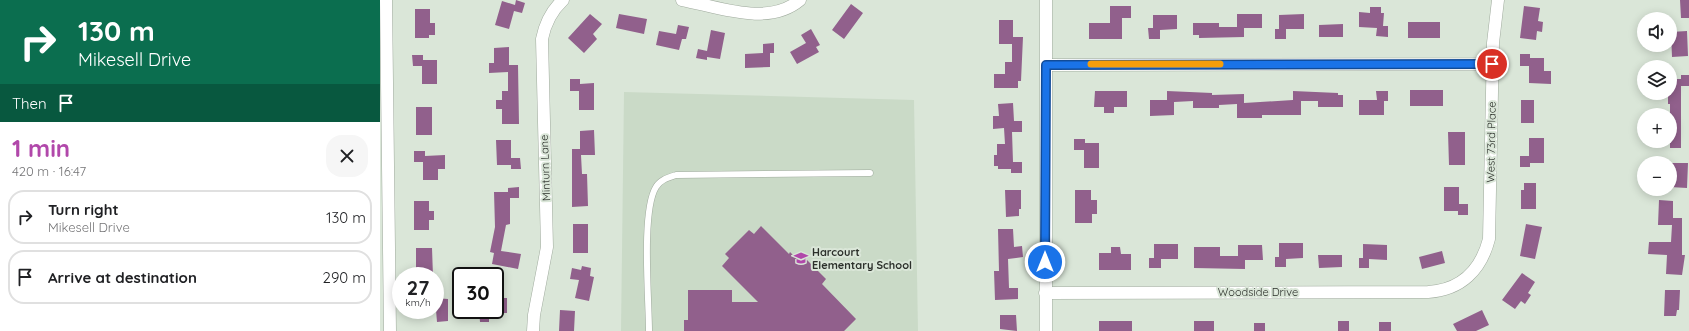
<!DOCTYPE html>
<meta charset="utf-8">
<style>
:root{--surface:#fff;--page:#f6f6f6;--text:#202124;--muted:#757577;--line:#e0e0e0;--accent:#b148aa}
body{margin:0;font-family:Quicksand,sans-serif;background:var(--page);color:var(--text);height:100vh;display:flex;flex-direction:column;font-size:15px;white-space:nowrap}
*{box-sizing:border-box;margin:0}
p{font-size:13px;color:var(--muted)}
.icon{flex:none;width:22px;height:22px;fill:none;stroke:currentColor;stroke-width:2;stroke-linecap:round;stroke-linejoin:round}
.map{position:relative;flex:1;overflow:hidden}
.side{display:flex;flex-direction:column;background:var(--surface);width:380px}
.side>*{flex:none}
.guide{background:#0b6e4f;color:#fff;overflow:hidden}
.tools{position:absolute;left:1257px;top:12px;display:grid;gap:8px}
.tools a{display:grid;place-items:center;width:40px;height:40px;border-radius:50%;background:var(--surface);box-shadow:0 2px 10px #0003;font-size:20px}
.speed{position:absolute;left:12px;top:267px;display:flex;gap:8px;font-size:20px;font-weight:700;text-align:center}
.speed>*{display:grid;place-content:center;width:52px;height:52px;border-radius:50%;background:var(--surface);box-shadow:0 2px 10px #0003;line-height:1}
.speed small{font-size:10px;font-weight:400}
.speed .limit{border:2px solid #111;border-radius:6px;background:#fff;color:#111}
.pin{position:absolute;display:grid;place-items:center;width:34px;height:34px;color:#fff;margin:-17px;border:2px solid #fff;border-radius:50%;box-shadow:0 1px 4px #0007}
.me{position:absolute;width:44px;margin:-22px;rotate:0deg;stroke-linejoin:round;filter:drop-shadow(0 0 3px #0008)}
.turn{display:flex;align-items:center;gap:14px;height:84px;padding:0 12px;font-size:18px}
.turn .icon{width:52px;height:52px;stroke-width:2.5}
.turn b{display:block;font-size:28px;line-height:34px}
.then{display:flex;align-items:center;height:38px;padding:0 12px;background:#0003;gap:8px;font-size:15px}
.round{display:grid;place-items:center;flex:none;width:42px;height:42px;border-radius:16px;background:var(--page)}
.overview{display:flex;align-items:center;justify-content:space-between;height:68px;padding:0 12px}
h1{font-size:24px;font-weight:800;line-height:30px;color:var(--accent)}
ul{padding:0;list-style:none}
li{display:flex;align-items:center;gap:12px;height:54px;margin:0 8px 6px;padding:0 4px;border:2px solid var(--line);border-radius:16px}
li div{flex:1}
li b{display:block;font-size:15px}
li em{font-style:normal}
main{display:flex;flex:1;min-height:0}
.map>svg:first-child{display:block}
.built{fill:#cadac7}
.building{fill:#91608c}
.lines{fill:none;stroke-linecap:round;stroke-linejoin:round}
.service-casing{stroke:#9faa9d;stroke-width:7}
.minor-casing{stroke:#9faa9d;stroke-width:13}
.service{stroke:#fff;stroke-width:6}
.minor{stroke:#fff;stroke-width:12}
.route-casing{stroke:#114b97;stroke-width:10}
.route{stroke:#1a73e8;stroke-width:7}
.slow{stroke:#f59e0b;stroke-width:7}
.labels{text-anchor:middle;dominant-baseline:central;stroke-width:4;stroke-linejoin:round;paint-order:stroke}
.street-label{font-size:11px;fill:#2c302b;stroke:#dae6d8}
.poi-label{font-size:11px;font-weight:bold;fill:#2c302b;stroke:#dae6d8;text-anchor:start}
</style>
<main>
<section class="side">
<div class="guide">
<div class="turn"><svg class="icon" aria-label="right" viewBox="0 0 24 24"><path d="M7 20v-9h11M14 6l5 5-5 5"/></svg><div><b>130 m</b>Mikesell Drive</div></div>
<div class="then">Then<svg class="icon" aria-label="arrive" viewBox="0 0 24 24"><path d="M6 21V4h12l-3 4 3 4H6"/></svg></div>
</div>
<div class="overview"><div><h1>1 min</h1><p>420 m · 16:47</p></div><a class="round"><svg class="icon" aria-label="close" viewBox="0 0 24 24"><path d="M6 6l12 12M18 6L6 18"/></svg></a></div>
<ul>
<li><svg class="icon" aria-label="right" viewBox="0 0 24 24"><path d="M7 20v-9h11M14 6l5 5-5 5"/></svg><div><b>Turn right</b><p>Mikesell Drive</p></div><em>130 m</em></li>
<li><svg class="icon" aria-label="arrive" viewBox="0 0 24 24"><path d="M6 21V4h12l-3 4 3 4H6"/></svg><div><b>Arrive at destination</b></div><em>290 m</em></li>
</ul>
</section>
<div class="map">
<svg width="1309" height="331" viewBox="0 0 1309 331">
<rect width="100%" height="100%" fill="#dae6d8"/>
<path class="built" d="M244 92 534 100 538 331H241Z"/>
<path class="building" d="M136 0 145 3 142 13 134 11 129 29 115 25 122 1 135 5Z
M1300 0H1309V18H1301Z
M471 4 483 13 464 39 452 30Z
M730 6H751V18H742V39H709V23H730Z
M1144 6 1160 8 1158 21 1163 22 1162 32 1157 31 1156 40 1140 38Z
M990 7H1001V13H1004L1003 26H1008V37L996 36 997 28 979 27V12L990 13Z
M35 9H50V23H55V35H49V38H35Z
M210 14 222 24 213 34 217 39 204 53 188 38Z
M239 14 267 19 264 34 236 28Z
M857 14H882V28H864V37L819 38V35H813V23H839V27H857Z
M924 14V29H906V39H895V29H899V15Z
M773 15H797V29L780 30V39H769L768 28H773Z
M619 20H633V37H643L641 81H638V88H614V74H625V62H632V44H619Z
M1028 22H1060V38H1028Z
M963 24V37H939V25Z
M298 25 309 27 306 39H302L299 50 276 45 279 31 296 34Z
M431 29 440 45 436 47 439 52 417 64 410 52 426 43 421 35Z
M331 30 345 33 340 59 327 57V60L316 58 318 49 327 51Z
M1307 31 1308 56 1292 57 1291 32Z
M394 43V53H390V67L365 68V54L383 53V44Z
M129 47V65H138L139 124H122V109H116V100H122V91H128V72L109 73V63H114V48Z
M1140 54H1150V58H1164V71H1171V84L1149 83V66H1140Z
M32 55H43V60H57V84H42V66H33Z
M1301 75H1309V86H1301V148H1290V104H1288V93H1290V79H1301Z
M190 79H200V84L214 83V110H199V91H190Z
M1030 90H1063V106H1030Z
M715 91H747V107H734V113H724V107H714Z
M787 91 832 93V95L864 94V103L913 100V91L958 93V95H963V107H938V101H921V115H882V118H857V104L839 105V108H813V101L794 102V115L770 116V100H787Z
M996 91H1008V101H1004V115H979V100H997Z
M1141 100H1154V123H1141Z
M633 103 634 121H642V132H632L633 162H642V173H631V169H618V166H614V155H617V144H625L624 128 613 129V116H619L618 104Z
M36 107H52V135H36Z
M214 130 215 155H201L202 174H207L208 206 192 207V149H200V131Z
M1068 132H1085V165H1069Z
M1149 138H1164V163H1150V167H1140V156H1149Z
M694 139H705V143H719V168H704V150H694Z
M116 140H131V158H140L141 169H131V165H117Z
M34 151H45V156L65 155V169H58V180H43V162H34Z
M1290 163H1308L1307 188 1290 187Z
M1144 183H1156V209H1141V190H1144Z
M139 187V198H130V224L126 225 121 251 141 254 138 269 112 264 114 253 110 252 115 227 114 192H128V188Z
M1064 187H1079V204H1088V215H1078V211H1064Z
M625 190H641V209H639V216L626 217Z
M695 190H711V200H717V214H712V223H695Z
M1279 200 1293 201V218H1302V255H1305L1302 275 1286 274 1287 255 1268 254 1269 242H1291L1292 225H1278Z
M34 201H49V211H54V220H49V230H34Z
M193 224H208V253H193Z
M1146 224 1162 227 1155 259 1140 256Z
M381 226 409 254 410 252 418 260 422 255 446 279 442 284 476 319 464 331H304V320H308V290H352V302H378L342 266 349 258 345 254 369 230 374 234Z
M618 229H633L634 247 642 246 643 257 628 259 629 288H638V299L615 300 614 271H619Z
M899 243H923V258L906 259V267H895V257H899Z
M774 244H798V259H781V268H769V258H774Z
M983 244 1007 245V260L989 259V268H979V258H983Z
M858 245H882L883 260H865V269L814 268V247H840V256H858Z
M731 247H740L741 254H751V270H719V253H731Z
M36 248H52L53 276H36Z
M1062 251 1065 263 1042 269 1039 257Z
M938 255H962V267L939 268Z
M202 266 211 268 210 276 214 277 209 301 195 298 199 280 190 279 192 268 201 270Z
M1142 273 1155 282 1148 293 1151 295 1145 304 1141 301 1135 309 1122 300Z
M1285 290H1300L1299 310H1297L1296 316H1284Z
M55 298 68 299V321L57 322Z
M115 298H127V313H115Z
M99 310H109V322H100Z
M180 310 195 311 194 331H179Z
M1102 310 1109 325 1096 331H1077L1073 324Z
M620 315H636L637 331 620 329Z
M719 321H752V331H719Z
M814 321H834V331H814Z
M958 321H969V331H958Z
M999 322H1011V331H999Z
M874 323H885V331H874Z"/>
<g class="lines">
<defs>
<path id="service" d="M269 331C269 300 261 211 276 187 280 180 287 178 296 175L490 173"/>
<path id="minor" d="M6 0 10 331
M302 0C339 7 388 27 420 0
M666 65 1112 64
M665 293 1048 292C1081 290 1101 270 1109 239L1113 43 1118 0
M153 331 154 315 167 247 162 39C165 24 171 11 183 0
M666 331V0"/>
</defs>
<use href="#service" class="service-casing"/>
<use href="#minor" class="minor-casing"/>
<use href="#service" class="service"/>
<use href="#minor" class="minor"/>
</g>
<g class="lines">
<defs>
<path id="route" d="M665 262 666 65 1112 64"/>
</defs>
<use href="#route" class="route-casing"/>
<use href="#route" class="route"/>
<path class="slow" d="M711 64H840"/>
</g>
<defs>
<symbol id="school-bare" viewBox="-9 -9 18 18"><path d="M0-5L7-2L0 1L-7-2ZM-4 1L0 2.5L4 1V4Q0 6-4 4Z" fill="#b148aa" stroke="#dae6d8" stroke-width="2.5" paint-order="stroke"/></symbol>
</defs>
<g fill-rule="evenodd">
<use href="#school-bare" x="411" y="248" width="20" height="20"/>
</g>
<g class="labels">
<g class="street-label">
<text transform="translate(1111 142) rotate(-89)">West 73rd Place</text>
<text transform="translate(165 168) rotate(-92)">Minturn Lane</text>
<text x="878" y="292">Woodside Drive</text>
</g>
<g class="poi-label">
<text x="432" y="252">Harcourt<tspan x="432" dy="13">Elementary School</tspan></text>
</g>
</g>
</svg>
<div class="tools">
<a><svg class="icon" aria-label="sound" viewBox="0 0 24 24"><path d="M4 9h4l5-4v14l-5-4H4zM17 9q2 3 0 6"/></svg></a>
<a><svg class="icon" aria-label="layers" viewBox="0 0 24 24"><path d="M12 4l9 5-9 5-9-5zM3 14l9 5 9-5"/></svg></a>
<a>+</a>
<a>−</a>
</div>
<div class="speed"><div>27<small>km/h</small></div><div class="limit">30</div></div>
<div class="pin" style="left:1112px;top:64px;background:#d93025"><svg class="icon" aria-label="arrive" viewBox="0 0 24 24"><path d="M6 21V4h12l-3 4 3 4H6"/></svg></div>
<svg class="me" style="left:665px;top:262px" viewBox="-20 -20 40 40"><circle r="17" fill="#1a73e8" stroke="#fff" stroke-width="3"/><path d="M0-11L8 9 0 5-8 9z" fill="#fff"/></svg>
</div>
</main>
